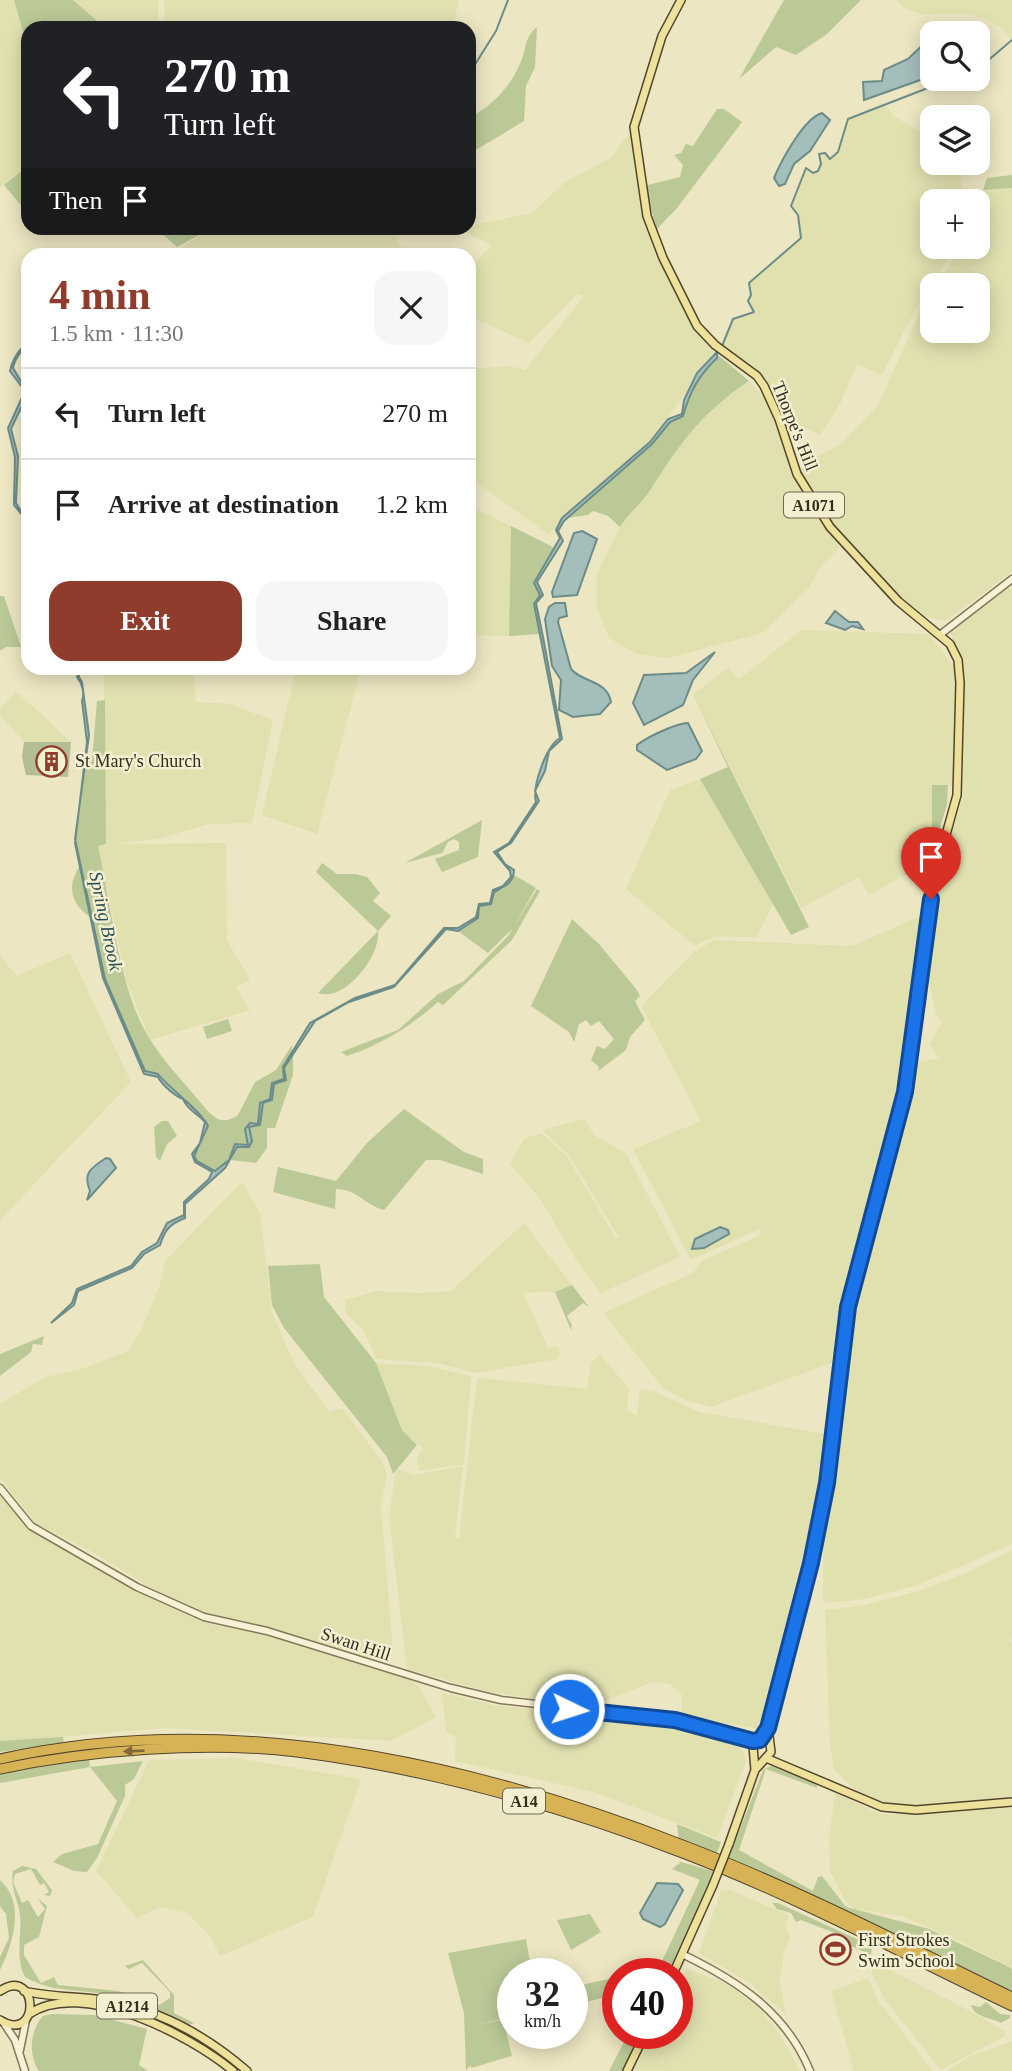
<!DOCTYPE html>
<meta charset="utf-8">
<style>
:root{--surface:#fff;--page:#f6f6f6;--text:#222;--muted:#767676;--line:#e0e0e0;--accent:#903c2d}
body{margin:0;font-family:Georgia,serif;background:var(--page);color:var(--text);height:100vh;display:flex;flex-direction:column;font-size:26px;white-space:nowrap}
*{box-sizing:border-box;margin:0}
p{font-size:23px;color:var(--muted)}
.icon{flex:none;width:38px;height:38px;fill:none;stroke:currentColor;stroke-width:2;stroke-linecap:round;stroke-linejoin:round}
.map{position:relative;flex:1;overflow:hidden}
.panel{position:absolute;left:21px;top:248px;width:455px;height:427px;display:flex;flex-direction:column;background:var(--surface);border-radius:21px;box-shadow:0 4px 18px #0003}
.panel>*{flex:none}
.hud{position:absolute;left:21px;top:21px;width:455px;height:214px;border-radius:21px;box-shadow:0 4px 18px #0003;background:#202124;color:#fff;overflow:hidden}
.fabs{position:absolute;left:920px;top:21px;display:grid;gap:14px}
.fabs a{display:grid;place-items:center;width:70px;height:70px;border-radius:14px;background:var(--surface);box-shadow:0 4px 18px #0003;font-size:35px}
.speed{position:absolute;left:497px;top:1958px;display:flex;gap:14px;font-size:35px;font-weight:700;text-align:center}
.speed>*{display:grid;place-content:center;width:91px;height:91px;border-radius:50%;background:var(--surface);box-shadow:0 4px 18px #0003;line-height:1}
.speed small{font-size:18px;font-weight:400}
.speed .limit{border:10px solid #d22;background:#fff;color:#111}
.pin{position:absolute;display:grid;place-items:center;width:60px;height:60px;color:#fff;margin:-72px -30px;border-radius:50% 50% 50% 0;rotate:-45deg;box-shadow:0 0 7px #0007}
.pin .icon{rotate:45deg}
.me{position:absolute;width:77px;margin:-38px;rotate:94deg;stroke-linejoin:round;filter:drop-shadow(0 0 5px #0008)}
.turn{display:flex;align-items:center;gap:24px;height:147px;padding:0 28px;font-size:32px}
.turn .icon{width:91px;height:91px;stroke-width:2.5}
.turn b{display:block;font-size:49px;line-height:60px}
.then{display:flex;align-items:center;height:66px;padding:0 28px;background:#0003;gap:14px;font-size:26px}
.round{display:grid;place-items:center;flex:none;width:74px;height:74px;border-radius:21px;background:var(--page)}
.head{display:flex;align-items:center;justify-content:space-between;height:119px;padding:0 28px}
h1{font-size:42px;font-weight:700;line-height:52px;color:var(--accent)}
.cta{display:flex;gap:14px;margin-top:auto;padding:14px 28px}
.cta a{flex:1;height:80px;border-radius:21px;background:var(--accent);color:#fff;font-size:28px;font-weight:700;line-height:80px;text-align:center}
.cta a+a{background:var(--page);color:var(--text)}
ul{padding:0;list-style:none}
li{display:flex;align-items:center;gap:21px;height:91px;padding:0 28px;border-top:2px solid var(--line)}
li div{flex:1}
li b{display:block;font-size:26px}
li em{font-style:normal}
.map>svg:first-child{display:block}
.farmland{fill:#e1e1b0}
.green{fill:#bbc997}
.cemetery{fill:#b3be96}
.water{fill:#a4bebb;stroke:#6c8c89;stroke-width:2}
.lines{fill:none;stroke-linecap:round;stroke-linejoin:round}
.stream{stroke:#6c8c89;stroke-width:2}
.minor-casing{stroke:#84775a;stroke-width:9}
.major-casing{stroke:#52452e;stroke-width:10}
.highway-casing{stroke:#52452e;stroke-width:11}
.minor{stroke:#f7f2d5;stroke-width:6}
.major{stroke:#ede19b;stroke-width:7}
.highway{stroke:#d7b356;stroke-width:9}
.major-bridge-casing{stroke:#52452e;stroke-width:10;stroke-linecap:butt}
.major-bridge{stroke:#ede19b;stroke-width:7}
.oneway{fill:#7e6937}
.route-casing{stroke:#114b97;stroke-width:18}
.route{stroke:#1a73e8;stroke-width:12}
.labels{text-anchor:middle;dominant-baseline:central;stroke-width:5;stroke-linejoin:round;paint-order:stroke}
.shield{fill:#f3efd1;stroke:#6e6754;stroke-width:2}
.shield-label{font-size:16px;font-weight:bold;fill:#352d1e}
.street-label{font-size:18px;fill:#352d1e;stroke:#f3efd1}
.poi-label{font-size:18px;fill:#352d1e;stroke:#f3efd1;text-anchor:start}
.water-label{font-size:19px;font-style:italic;fill:#2e5054;stroke:#f3efd1}
</style>
<div class="map">
<svg width="1012" height="2071" viewBox="0 0 1012 2071">
<rect width="100%" height="100%" fill="#ece6c2"/>
<path class="farmland" d="M0 0H15L28 47V166L0 188Z
M73 0H158V28H105Z
M164 0H459L452 28H165Z
M896 0H1012V40L1000 27 987 19 970 14H922L908 10Z
M883 103 894 116 933 140V163H958L966 201H933V247H955L913 314 882 375 857 364 840 404 820 435 784 419 759 373 722 345 733 319 754 312 748 301 751 295 749 283 801 238 798 215 791 206 806 168 813 173 818 171 821 164 819 154 825 153 830 158 838 152 848 119Z
M631 131 647 216 691 319 719 348 650 441 548 534 469 477V369L510 366 525 370 584 296 577 294 529 343 469 316V271L491 245 458 228 532 213 565 182 612 157Z
M1012 188V572L945 621 922 616 872 570 813 500 800 470 805 463 841 444 877 407 921 310 933 292V331H978V285H937L962 247H978L983 190Z
M212 228H392L402 250 399 256H168Z
M749 381 760 392 773 414 802 493 840 547 820 567 809 588 762 633 669 658 637 654 609 638 597 607V573L620 527 651 490 675 448 705 415Z
M469 505 511 526 509 636 469 635Z
M1012 586V1544L917 1585 865 1599 827 1603 823 1600V1536L840 1446 848 1338 902 1128 913 1063 939 1058 930 1044 942 1022 936 1014 928 976 939 872 960 807 964 695 963 670 950 630Z
M802 630 929 634 953 666 957 685 953 786H932V860L869 895 859 877 801 908 693 694 728 668 739 679Z
M104 669H193L196 702 230 704 273 720 252 823 209 824 161 838 116 844 226 843 227 940 250 980 236 987 250 1010 150 1040 126 980 98 846 106 844Z
M296 669H361L317 834 262 815Z
M16 692 39 712 71 742H24L0 715V709Z
M700 779 774 903 756 937H714L695 946 626 889 670 790Z
M923 915 893 1118 834 1362 711 1407 685 1400 663 1388 603 1313 693 1273 703 1260 761 1235 759 1229 691 1260 633 1149 701 1121 641 1006 694 952 714 940 852 946Z
M70 953 131 1082 0 1220V956L17 976Z
M585 1119 594 1135 624 1152 629 1159 680 1257 601 1293 576 1260 541 1200 510 1164 524 1139 541 1133 566 1155 614 1235 613 1239 621 1236 617 1234 568 1154 542 1130Z
M242 1182 260 1213 272 1312 293 1361 329 1412 342 1408 382 1461 387 1474 381 1505 393 1651 388 1661 379 1663 278 1630 209 1615 153 1589 94 1553 35 1523 0 1478V1404L45 1377 79 1370 128 1351 142 1328 160 1285 165 1261Z
M524 1223 572 1285 555 1292 523 1293 548 1348 558 1346 560 1353 557 1359 476 1373 438 1363 376 1359 364 1331 346 1313 345 1300 377 1291 420 1293 451 1291Z
M600 1354 629 1389 627 1410 637 1416 640 1389 655 1392 699 1412 826 1434 827 1457 759 1729 689 1717 682 1713V1695L670 1684 652 1682 602 1702 549 1701 486 1691 407 1669 389 1517 396 1469 414 1475 463 1466 455 1538H459L477 1378 587 1389 591 1363Z
M376 1363 428 1366 471 1376 464 1464 419 1471 417 1457 424 1449 402 1431Z
M0 1493 26 1526 159 1601 206 1623 276 1637 406 1677 420 1688 436 1717 391 1741 165 1728 0 1742Z
M1012 1550V1639L1009 1640 1012 1643V1799L910 1807 873 1800 855 1790 834 1769 830 1745 825 1610 865 1605 918 1591 966 1573Z
M442 1693 498 1706 676 1725 741 1746 746 1761 717 1838 594 1792 455 1761 456 1738 446 1731Z
M237 1758 361 1779 313 1917 220 1956 210 1936 187 1913 160 1907 137 1918 96 1871 149 1760Z
M835 1792 878 1813 896 1815 1012 1808V1968L958 1940 902 1916 854 1909 846 1902 830 1871 829 1838Z
M730 1890 789 1915 785 1924 790 1937 783 1956 780 1983 786 2015 751 1984 699 1953 721 1891Z
M877 1963 968 2010 1005 2031V2036L941 2070 885 2000 872 1974V1968Z
M687 1969 723 1982 756 2004 781 2036 800 2071H633L653 2034H677V1988Z
M868 1978 879 2002 933 2071H854L831 1991Z
M1012 2041V2071H946L971 2056Z"/>
<path class="green" d="M14 0H73L105 28H28V49Z
M784 0H861L827 34 796 55 776 47 739 79Z
M537 27 535 67 526 86 524 121 469 154V118C491 106 508 90 519 66 527 51 523 38 537 27Z
M717 109H724L742 122 677 208 657 229 644 186 680 177 683 165 674 155 681 153 686 144 693 146Z
M28 166V214L4 185Z
M1012 175V188L983 190 987 178Z
M156 228H212L177 247Z
M718 355 749 381C702 413 681 441 651 489 643 502 629 513 620 527L608 516 593 511 588 515 567 518 652 444 670 422 684 414 686 400 700 374Z
M511 526 553 547 551 557 534 583 540 595 534 604 540 634 509 636Z
M0 596H4L21 647H6L0 651Z
M693 694 809 927 791 935 700 779 728 767Z
M105 700 106 844 98 846C110 899 119 983 144 1029 157 1054 178 1076 196 1097 209 1112 218 1129 238 1115L255 1082 276 1070 292 1045C293 1058 282 1065 284 1079L272 1083 270 1099 260 1103 258 1124 252 1123 245 1131 249 1140 248 1146 235 1144 229 1160 215 1171 197 1161 194 1156 208 1126 204 1117 192 1109 185 1098 163 1083 160 1077 146 1072 142 1067 105 979 90 910 88 908 90 917C69 902 67 885 81 864L75 839 85 768 92 760 97 701Z
M932 785H948L947 805 932 852Z
M482 820 478 857 442 872 435 859 459 850V842L454 839 448 842 442 853 405 863Z
M322 863 337 874H356L367 877 380 893 373 901 391 916 378 931C381 956 344 1003 318 993L378 931 316 872Z
M514 875 536 888 513 928 488 953 458 931 478 918 479 906 491 904 494 892 503 889Z
M537 889 540 891 512 940 443 1005 438 1002C410 1027 382 1044 347 1056L341 1052 398 1030 438 994 464 981 508 936Z
M572 919 599 944 637 990 640 996 635 1001 645 1020 630 1037 626 1050 598 1071 599 1067 591 1060 597 1046 605 1049 614 1039 599 1021 591 1026 586 1020 579 1024 574 1042 569 1032 531 1006Z
M228 1019 232 1031 207 1039 203 1027Z
M293 1056V1075L275 1128H267V1148L256 1163 231 1160 237 1147 247 1148 252 1139 249 1127 259 1126 263 1104 270 1102 273 1084 286 1080 284 1068Z
M404 1109 464 1152 483 1159V1174L440 1160H426L384 1210C365 1205 357 1189 336 1189L335 1209 273 1192 278 1167 336 1181 367 1143Z
M162 1121H168L177 1136 167 1144 160 1161 156 1157 154 1127Z
M320 1264 324 1297 376 1363 402 1430 417 1445 393 1474 387 1457 284 1328 272 1305 268 1266Z
M572 1285 589 1307 583 1303 567 1316 572 1325 571 1330 555 1292Z
M44 1336 42 1345 33 1344 31 1352 0 1376V1354Z
M63 1737 64 1743 0 1752V1741Z
M89 1759 90 1767 143 1761 134 1779 125 1785V1796L97 1858 87 1872 74 1871 53 1862 62 1854 98 1844 117 1801 90 1767 0 1783V1773Z
M772 1765 817 1784V1788L766 1769 739 1850 813 1891 818 1877 822 1876 846 1907 929 1929 1005 1965 1012 1969V1993L728 1860 763 1770Z
M677 1824 721 1842 716 1856 679 1841Z
M681 1862 713 1871 710 1881 713 1885 673 1974H656L700 1880 672 1869Z
M22 1866 36 1869 52 1890 50 1896 44 1895 49 1892 44 1883 40 1885 31 1869 15 1874 13 1882 22 1903 28 1900 38 1917 45 1909 38 1899 47 1906 39 1937 24 1945V1955L41 1983 54 1977 58 1985 118 1991 159 2005 170 1998V1992L142 1963 129 1969 125 1966 143 1960 174 1995V2013L194 2023 189 2025C159 2011 136 2001 103 1994 75 1989 50 1992 25 1977 15 1959 22 1934 20 1915 18 1900 10 1887 13 1871Z
M0 1880C26 1904 13 1943 0 1970V1957L9 1938 6 1914 0 1906Z
M772 1903H778L872 1946 871 1955 849 1945 835 1933 801 1920 796 1922 791 1913 777 1909Z
M590 1914 601 1932 571 1950 557 1920Z
M526 1939 532 1974H513V2022L506 2023 504 2019 472 2025 503 2020 512 2056 471 2068V2065L466 2070 464 2013 448 1953Z
M618 1977V1994L586 2002 572 2025V1987Z
M986 2002 1000 2014 1010 2015V2018L1001 2023C990 2017 975 2018 971 2005L980 2007Z
M52 2014 94 2015 147 2029 139 2065 148 2071H39C28 2055 30 2030 43 2016Z
M628 2034H645L627 2071H609Z"/>
<path class="cemetery" d="M24 742H71L68 777 26 775 22 757Z"/>
<path class="water" d="M933 35V72L923 79 864 100 863 82 882 81 884 70 908 59Z
M822 113 830 120 810 151 794 164 785 184 779 186 774 178C781 161 804 118 822 113Z
M28 340C25 350 15 355 13 368L28 393 11 429 18 456 16 503 28 522 14 505 15 457 8 428 25 391 10 371C13 356 20 351 28 340Z
M717 352V358C699 375 690 391 683 416L670 422 652 444 564 521 558 531 563 541 537 582 543 595 536 603 543 637 562 739 549 751 545 771 535 791 539 801 511 843 497 852 505 864 514 870C514 883 504 887 494 892L491 904 479 906 478 918 458 931 446 929 394 987 349 1002 315 1021 284 1068 286 1080 274 1084 272 1100 263 1103 260 1125 249 1127 252 1141 249 1147H237L225 1168 185 1204V1218C170 1224 165 1229 160 1245L144 1254 132 1268 78 1291 74 1305 51 1323 72 1303 77 1289 131 1266 142 1252 157 1243 167 1223 184 1215V1202L209 1179 212 1172 195 1162 192 1154 200 1143 205 1122C198 1114 187 1110 183 1099 176 1097 162 1085 158 1077L144 1074 103 978 75 843 87 742 82 701C85 693 82 683 77 677L80 669 79 677 82 682 89 735 75 839 105 979 145 1071 158 1074C168 1087 204 1114 208 1126L194 1156 197 1161 215 1171 229 1160 235 1144 248 1145 245 1129 250 1123 258 1124 260 1103 270 1099 272 1083 284 1079 283 1067 310 1023 355 998 395 985 444 928H458L476 917 479 904 490 903 493 890 503 886 511 877 510 871 494 852 509 843 536 802C532 786 546 746 560 738L534 604 540 595 534 583 560 538 556 530 562 518 650 442 668 419 682 414 684 400 697 373Z
M582 531 597 539 577 595 553 597 552 592 574 533Z
M555 603H565L567 616 559 618 558 622 571 669C583 683 607 680 611 702L600 714 573 717 559 710 561 680 552 666 545 619 549 607Z
M835 611 849 622H858L863 629 852 626 845 630 826 623Z
M715 652 693 680 683 705 644 725 633 703 644 675 686 673Z
M688 723 702 751 696 759 667 770 637 750V745C647 737 677 723 688 723Z
M106 1158 110 1159 116 1168 87 1200 90 1191C83 1174 89 1169 106 1158Z
M720 1227 728 1230 729 1234 704 1248 692 1249 695 1239Z
M657 1883 678 1884 683 1890 665 1924 660 1927 643 1919 640 1913Z"/>
<g class="lines">
<path class="stream" d="M978 69 1012 40
M469 74 496 31 508 0
M722 346 733 319 754 312 748 301 751 295 749 283 801 238 798 215 791 206 806 168 813 173 818 171 821 164 819 154 825 153 830 159 838 152 848 119 951 79"/>
<defs>
<path id="minor" d="M941 634 1012 579
M0 1488 31 1526 137 1587 204 1617 267 1631 451 1688 501 1700 675 1720 758 1741
M682 1954C738 1981 786 2012 810 2071
M3 2022 15 2040 25 2071
M20 2050 26 2020"/>
<path id="major" d="M681 0 662 36 634 127 647 216 663 258 697 326 715 345 757 376 764 386 779 419 797 474 830 527 898 601 950 644 958 660 960 683 957 795 934 878 905 1092 848 1307 827 1483 811 1563 768 1728 753 1746 755 1770
M766 1758 882 1807 916 1810 1012 1802
M729 1844 755 1770 771 1752 768 1728
M673 1974 713 1885
M0 1991C39 1965 41 2045 0 2020
M24 1991C54 1998 85 1996 115 2002 165 2013 209 2038 247 2071
M29 2014C82 1978 191 2036 233 2071
M627 2071 645 2034"/>
<path id="highway" d="M0 1759C229 1708 474 1763 688 1847 799 1890 905 1945 1012 1997
M0 1769C90 1750 206 1741 297 1752 430 1769 564 1807 688 1855 799 1898 905 1955 1012 2006"/>
</defs>
<use href="#minor" class="minor-casing"/>
<use href="#major" class="major-casing"/>
<use href="#highway" class="highway-casing"/>
<use href="#minor" class="minor"/>
<use href="#major" class="major"/>
<use href="#highway" class="highway"/>
<defs>
<path id="major-bridge" d="M713 1885 729 1844"/>
</defs>
<use href="#major-bridge" class="major-bridge-casing"/>
<use href="#major-bridge" class="major-bridge"/>
</g>
<defs><path id="oneway-solid" d="M-6-.8H1V-3.2L6.5 0L1 3.2V.8H-6Z" transform="scale(1.75)"/></defs>
<use class="oneway" href="#oneway-solid" transform="translate(134 1751) rotate(178)"/>
<g class="lines">
<defs>
<path id="route" d="M569 1709 675 1720 753 1741 760 1740 768 1728 811 1563 827 1483 848 1307 905 1092 931 899"/>
</defs>
<use href="#route" class="route-casing"/>
<use href="#route" class="route"/>
</g>
<defs>
<symbol id="building-ring" viewBox="-11 -11 22 22"><circle r="9.5" fill="#f3efd1" stroke="#903c2d" stroke-width="1.5"/><path d="M-4-6H4V6H1V3H-1V6H-4ZM-2.5-4.3h1.7v1.8h-1.7ZM.8-4.3h1.7v1.8H.8ZM-2.5-1h1.7V.8h-1.7ZM.8-1h1.7V.8H.8Z" fill="#903c2d"/></symbol>
<symbol id="stadium-ring" viewBox="-11 -11 22 22"><circle r="9.5" fill="#f3efd1" stroke="#903c2d" stroke-width="1.5"/><path d="M0-5a6.5 5 0 1 0 0 10a6.5 5 0 1 0 0-10ZM-3.5-1.8h7v3.6h-7Z" fill="#903c2d"/></symbol>
</defs>
<g fill-rule="evenodd">
<use href="#building-ring" x="34" y="744" width="35" height="35"/>
<use href="#stadium-ring" x="818" y="1932" width="35" height="35"/>
</g>
<g class="labels">
<g class="shield">
<rect x="784" y="492.5" width="60" height="25" rx="5"/>
<rect x="503" y="1788.5" width="42" height="25" rx="5"/>
<rect x="97" y="1993.5" width="60" height="25" rx="5"/>
</g>
<g class="shield-label">
<text x="814" y="505">A1071</text>
<text x="524" y="1801">A14</text>
<text x="127" y="2006">A1214</text>
</g>
<g class="street-label">
<text transform="translate(795 426) rotate(68)">Thorpe's Hill</text>
<text transform="translate(356 1644) rotate(18)">Swan Hill</text>
</g>
<g class="poi-label">
<text x="75" y="761">St Mary's Church</text>
<text x="858" y="1940">First Strokes<tspan x="858" dy="21">Swim School</tspan></text>
</g>
<g class="water-label">
<text transform="translate(106 921) rotate(78)">Spring Brook</text>
</g>
</g>
</svg>
<div class="fabs">
<a><svg class="icon" aria-label="search" viewBox="0 0 24 24"><circle cx="10" cy="10" r="6"/><path d="M15 15l6 6"/></svg></a>
<a><svg class="icon" aria-label="layers" viewBox="0 0 24 24"><path d="M12 4l9 5-9 5-9-5zM3 14l9 5 9-5"/></svg></a>
<a>+</a>
<a>−</a>
</div>
<div class="speed"><div>32<small>km/h</small></div><div class="limit">40</div></div>
<div class="pin" style="left:931px;top:899px;background:#d93025"><svg class="icon" aria-label="arrive" viewBox="0 0 24 24"><path d="M6 21V4h12l-3 4 3 4H6"/></svg></div>
<svg class="me" style="left:569px;top:1709px" viewBox="-20 -20 40 40"><circle r="17" fill="#1a73e8" stroke="#fff" stroke-width="3"/><path d="M0-11L8 9 0 5-8 9z" fill="#fff"/></svg>
<div class="hud">
<div class="turn"><svg class="icon" aria-label="left" viewBox="0 0 24 24"><path d="M17 20v-9H6M10 6l-5 5 5 5"/></svg><div><b>270 m</b>Turn left</div></div>
<div class="then">Then<svg class="icon" aria-label="arrive" viewBox="0 0 24 24"><path d="M6 21V4h12l-3 4 3 4H6"/></svg></div>
</div>
<section class="panel">
<div class="head"><div><h1>4 min</h1><p>1.5 km · 11:30</p></div><a class="round"><svg class="icon" aria-label="close" viewBox="0 0 24 24"><path d="M6 6l12 12M18 6L6 18"/></svg></a></div>
<ul>
<li><svg class="icon" aria-label="left" viewBox="0 0 24 24"><path d="M17 20v-9H6M10 6l-5 5 5 5"/></svg><div><b>Turn left</b></div><em>270 m</em></li>
<li><svg class="icon" aria-label="arrive" viewBox="0 0 24 24"><path d="M6 21V4h12l-3 4 3 4H6"/></svg><div><b>Arrive at destination</b></div><em>1.2 km</em></li>
</ul>
<div class="cta"><a>Exit</a><a>Share</a></div>
</section>
</div>
